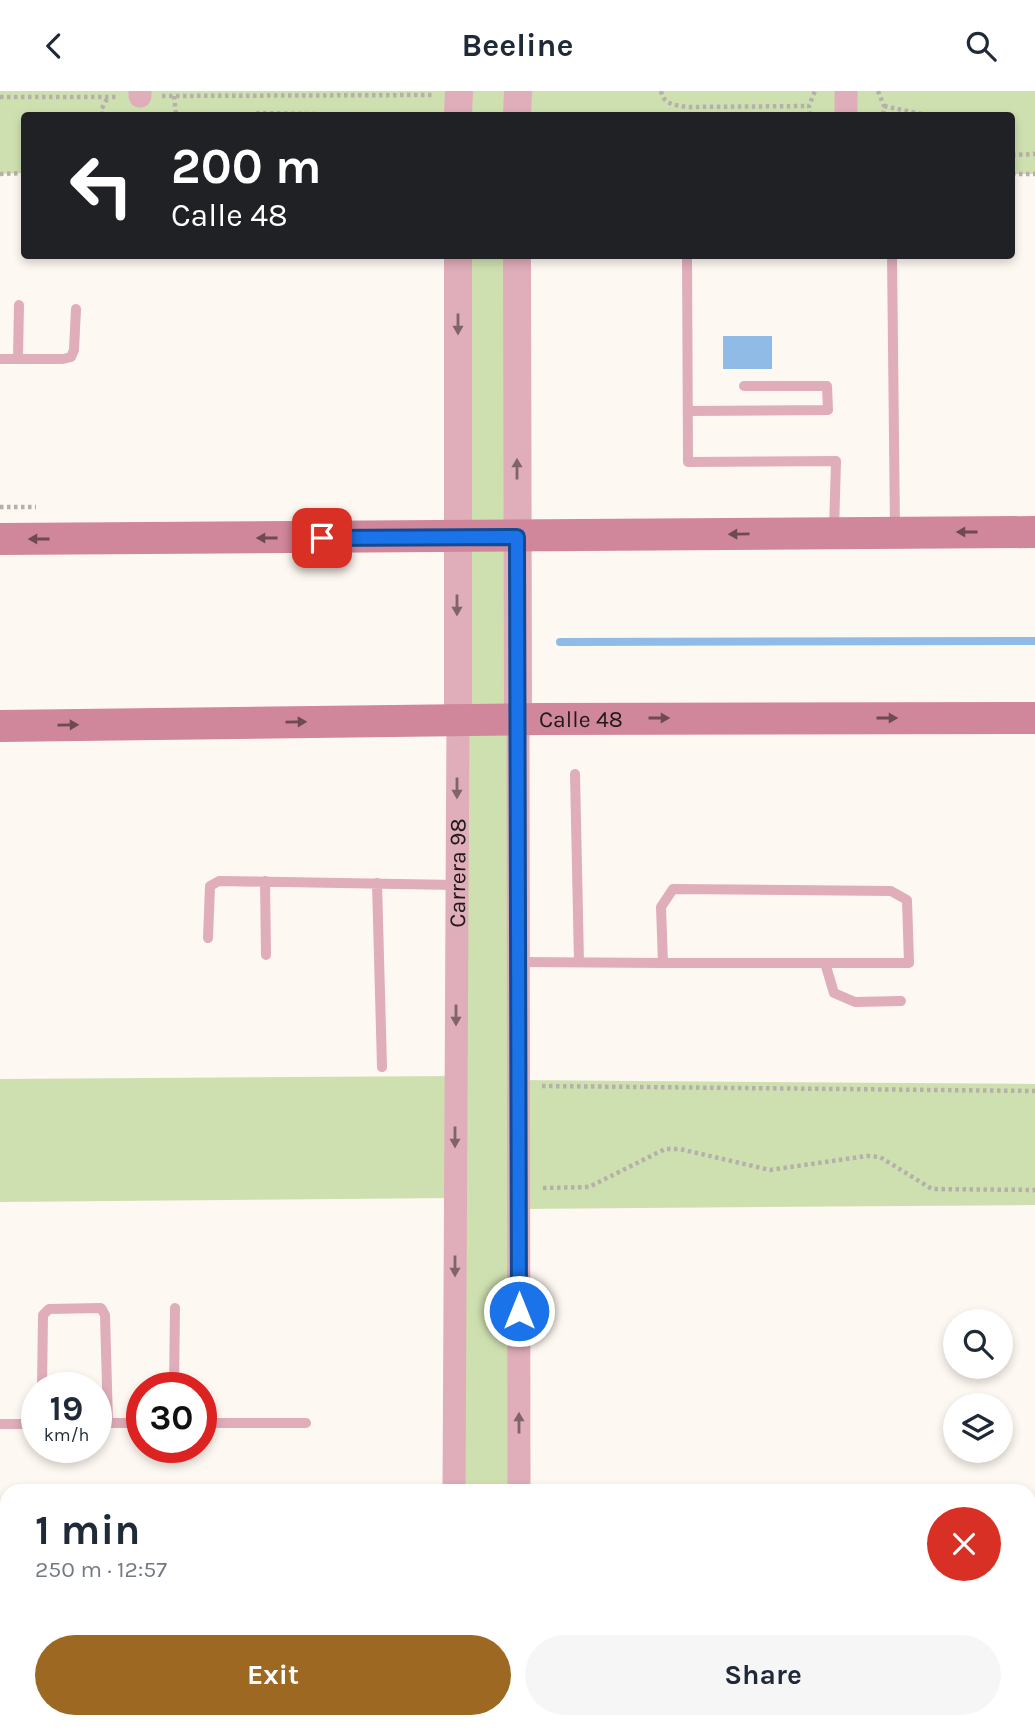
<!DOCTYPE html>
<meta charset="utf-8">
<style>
:root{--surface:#fff;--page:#f6f6f7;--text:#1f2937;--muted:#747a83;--accent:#9d6821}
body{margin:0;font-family:Karla,sans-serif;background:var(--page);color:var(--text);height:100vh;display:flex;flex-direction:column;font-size:26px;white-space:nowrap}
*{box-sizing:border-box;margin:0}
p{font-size:23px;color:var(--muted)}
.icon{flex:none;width:38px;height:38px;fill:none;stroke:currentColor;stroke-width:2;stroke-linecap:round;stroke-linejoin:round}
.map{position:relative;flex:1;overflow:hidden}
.sheet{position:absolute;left:0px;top:1393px;width:1036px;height:245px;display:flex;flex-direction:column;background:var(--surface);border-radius:21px 21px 0 0;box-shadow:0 4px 10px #0003}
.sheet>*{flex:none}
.guide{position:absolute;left:21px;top:21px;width:994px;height:147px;border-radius:7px;box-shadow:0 4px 10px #0003;background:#202124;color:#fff;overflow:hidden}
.fabs{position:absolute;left:943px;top:1218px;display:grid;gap:14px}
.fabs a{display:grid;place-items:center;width:70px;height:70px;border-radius:50%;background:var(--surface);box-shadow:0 4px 10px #0003;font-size:35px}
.speed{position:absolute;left:21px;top:1281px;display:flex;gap:14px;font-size:35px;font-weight:700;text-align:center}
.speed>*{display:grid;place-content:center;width:91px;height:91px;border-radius:50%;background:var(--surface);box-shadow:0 4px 10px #0003;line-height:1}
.speed small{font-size:18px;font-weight:400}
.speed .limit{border:10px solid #d22;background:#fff;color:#111}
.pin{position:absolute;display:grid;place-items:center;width:60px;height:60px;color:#fff;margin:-30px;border-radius:14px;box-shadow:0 4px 10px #0006}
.me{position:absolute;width:77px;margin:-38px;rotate:0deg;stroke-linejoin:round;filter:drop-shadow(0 0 5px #0008)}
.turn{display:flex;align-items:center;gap:24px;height:147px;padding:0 35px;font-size:32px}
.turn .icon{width:91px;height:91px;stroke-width:2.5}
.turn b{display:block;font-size:49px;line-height:60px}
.round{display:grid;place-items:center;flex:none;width:74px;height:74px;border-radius:37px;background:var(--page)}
.overview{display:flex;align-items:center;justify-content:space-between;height:119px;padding:0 35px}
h1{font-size:42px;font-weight:700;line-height:52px}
.button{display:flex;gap:14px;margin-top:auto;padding:14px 35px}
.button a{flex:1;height:80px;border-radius:42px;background:var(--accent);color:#fff;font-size:28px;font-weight:700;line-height:80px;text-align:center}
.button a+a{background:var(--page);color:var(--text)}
header{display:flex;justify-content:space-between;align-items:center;height:91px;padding:0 35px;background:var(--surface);font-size:32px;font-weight:700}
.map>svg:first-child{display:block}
.green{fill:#cfe0b0}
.water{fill:#8fbbe6}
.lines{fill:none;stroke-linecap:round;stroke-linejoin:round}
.stream{stroke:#8fbbe6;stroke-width:8}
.path{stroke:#b6b0ab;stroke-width:4.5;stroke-dasharray:3.5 3.5;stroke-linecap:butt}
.service{stroke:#e0adba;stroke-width:10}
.minor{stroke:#e0adba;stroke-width:23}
.tertiary{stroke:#e0adba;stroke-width:28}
.secondary{stroke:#d0869b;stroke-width:32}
.oneway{fill:#806468}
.oneway2{fill:#6f4b51}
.route-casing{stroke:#114b97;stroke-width:18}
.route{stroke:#1a73e8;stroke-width:12}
.labels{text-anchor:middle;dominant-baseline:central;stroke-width:6;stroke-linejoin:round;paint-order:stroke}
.street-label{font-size:23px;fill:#1f1a15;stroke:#fff}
</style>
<header><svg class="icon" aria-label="back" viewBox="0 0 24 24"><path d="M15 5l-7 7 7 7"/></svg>Beeline<svg class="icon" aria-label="search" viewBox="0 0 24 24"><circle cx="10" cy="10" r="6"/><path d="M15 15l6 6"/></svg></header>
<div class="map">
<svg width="1035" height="1638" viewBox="0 0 1035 1638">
<rect width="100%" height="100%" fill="#fef8f2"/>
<path class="green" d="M0 0H1035V83H1012V24H24V82L0 83Z
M458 165H517L518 989 1035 993V1114L519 1118V1400H454L455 1107 0 1111V988L455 985Z"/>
<path class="water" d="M723 245H772V278H723Z"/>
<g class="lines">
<path class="stream" d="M560 551 1035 550"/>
<path class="path" d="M661 0C664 14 675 14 687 16L809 15
M878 0 884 15 883 24
M162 5 433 4
M174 5 176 24
M0 6H118
M884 15 926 24
M102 24 101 19 108 6
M258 24V22L362 24
M810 24 809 15 815 0
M1012 64 1035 63
M0 83 24 82
M1012 83H1035
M0 416H36
M542 995 1035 1000
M543 1097 589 1096 665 1058H680L770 1079 867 1065 880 1066 932 1098 1035 1099"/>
<path class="service" d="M687 164 688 371 836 370 834 440
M892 164 895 438
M18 267 19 214
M0 268H63L71 266 74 259 76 218
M688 320 828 319 827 295H744
M575 683 579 871
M265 790 266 864
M377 792 382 976
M208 847 210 795 219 790 456 794
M518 871 663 872H909L907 809 891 800 673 798 661 816 663 872
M825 872 834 902 855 911 901 910
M42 1297 43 1224 49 1218 101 1217 105 1224 108 1332
M174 1297 175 1217
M96 1332H142
M201 1332H306
M0 1333H37"/>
<g class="minor">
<path d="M140 0V5"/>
<path d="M846 0V19"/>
<path d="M518 628 519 1400"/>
<path id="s1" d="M454 1400 458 628"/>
<path d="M0 1488H7"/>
<path d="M1029 1488H1035"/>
<path d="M518 1638V1631"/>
</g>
<path class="tertiary" d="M458 24 459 0
M517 24 518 0
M517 164 518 628
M458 628V164"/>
<g class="secondary">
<path d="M0 448 1035 441"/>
<path id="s2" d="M0 635 541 628 1035 627"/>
</g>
</g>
<defs><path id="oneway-solid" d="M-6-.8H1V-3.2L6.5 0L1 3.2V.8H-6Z" transform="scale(1.75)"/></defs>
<g class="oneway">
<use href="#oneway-solid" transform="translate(458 233) rotate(90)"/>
<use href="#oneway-solid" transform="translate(517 378) rotate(-90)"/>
<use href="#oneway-solid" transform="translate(457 514) rotate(90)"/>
<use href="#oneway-solid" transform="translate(457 697) rotate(90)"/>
<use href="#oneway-solid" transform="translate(456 924) rotate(90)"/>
<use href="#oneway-solid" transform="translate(455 1046) rotate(90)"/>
<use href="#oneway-solid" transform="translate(455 1175) rotate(90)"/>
<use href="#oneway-solid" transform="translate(519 1332) rotate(-90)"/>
</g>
<g class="oneway2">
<use href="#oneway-solid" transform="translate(967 441) rotate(180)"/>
<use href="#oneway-solid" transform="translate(739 443) rotate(179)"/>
<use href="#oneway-solid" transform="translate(267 447) rotate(180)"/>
<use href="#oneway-solid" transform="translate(39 448) rotate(180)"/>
<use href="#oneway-solid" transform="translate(659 627)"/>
<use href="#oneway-solid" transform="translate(887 627)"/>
<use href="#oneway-solid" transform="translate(296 631) rotate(-1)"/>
<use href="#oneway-solid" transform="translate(68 634) rotate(-1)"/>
</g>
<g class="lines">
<defs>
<path id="route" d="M322 447 517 446 519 1220"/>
</defs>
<use href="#route" class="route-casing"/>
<use href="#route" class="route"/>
</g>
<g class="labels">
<g class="street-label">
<text stroke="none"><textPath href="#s2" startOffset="581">Calle 48</textPath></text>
<text stroke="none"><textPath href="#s1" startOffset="618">Carrera 98</textPath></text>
</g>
</g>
</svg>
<div class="fabs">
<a><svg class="icon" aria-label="search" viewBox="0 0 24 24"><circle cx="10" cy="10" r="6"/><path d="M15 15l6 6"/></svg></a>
<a><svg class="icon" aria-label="layers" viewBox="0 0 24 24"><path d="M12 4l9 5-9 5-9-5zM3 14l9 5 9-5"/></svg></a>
</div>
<div class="speed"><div>19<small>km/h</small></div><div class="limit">30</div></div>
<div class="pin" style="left:322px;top:447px;background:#d93025"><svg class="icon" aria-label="arrive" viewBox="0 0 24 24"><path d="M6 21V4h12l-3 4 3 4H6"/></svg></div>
<svg class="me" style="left:519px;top:1220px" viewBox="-20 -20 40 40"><circle r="17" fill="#1a73e8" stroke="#fff" stroke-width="3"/><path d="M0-11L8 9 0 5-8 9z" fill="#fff"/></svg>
<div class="guide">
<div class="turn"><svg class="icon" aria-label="left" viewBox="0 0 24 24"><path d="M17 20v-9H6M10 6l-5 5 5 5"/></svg><div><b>200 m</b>Calle 48</div></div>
</div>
<section class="sheet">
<div class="overview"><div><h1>1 min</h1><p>250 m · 12:57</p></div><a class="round" style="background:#d93025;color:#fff"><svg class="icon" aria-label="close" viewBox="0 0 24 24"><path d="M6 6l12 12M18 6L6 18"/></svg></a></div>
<div class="button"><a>Exit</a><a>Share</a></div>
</section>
</div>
